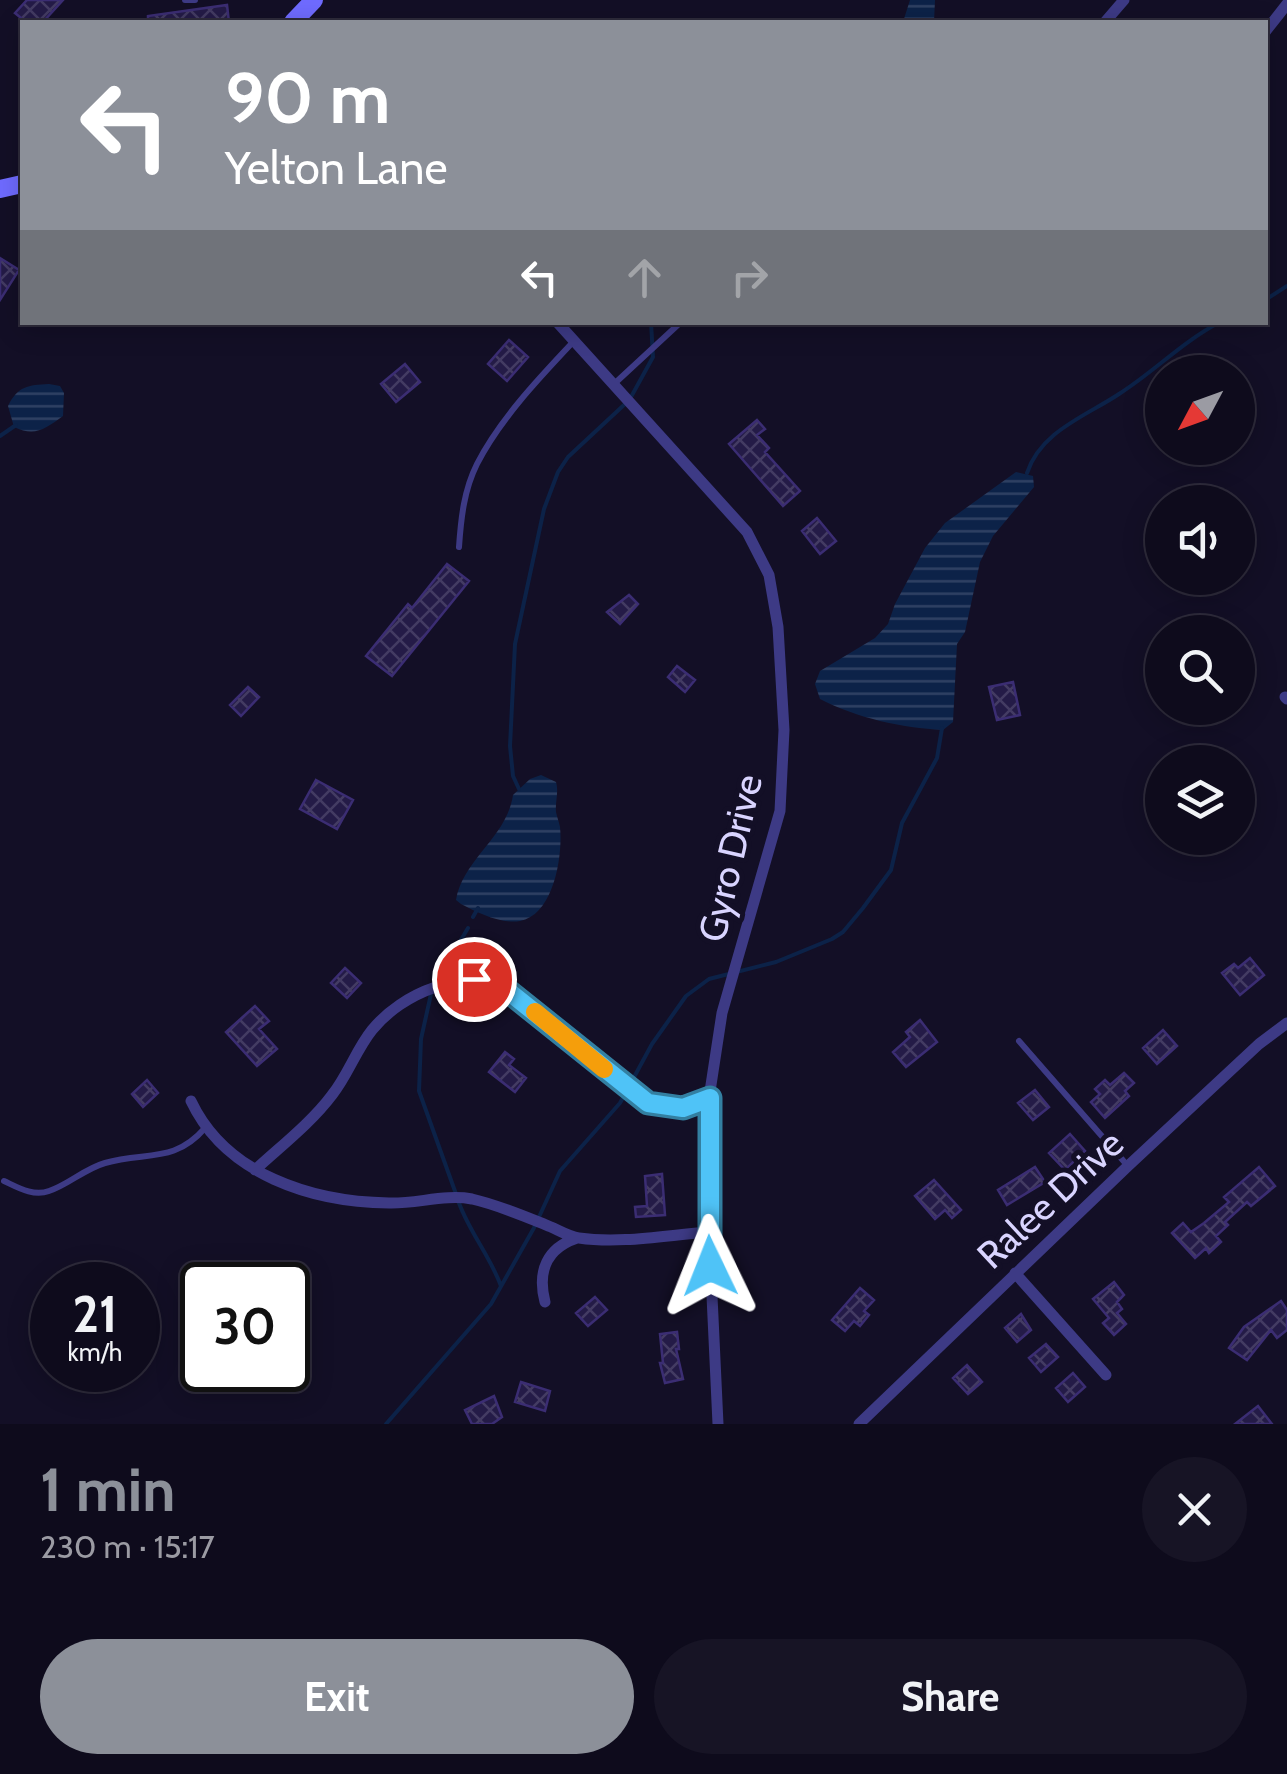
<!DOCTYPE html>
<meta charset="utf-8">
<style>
:root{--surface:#0e0b1c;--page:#171425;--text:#f1f3f6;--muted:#9b9ba3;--line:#2e2b3b;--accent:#8c9099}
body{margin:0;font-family:Cabin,sans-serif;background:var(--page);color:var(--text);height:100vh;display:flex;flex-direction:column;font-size:38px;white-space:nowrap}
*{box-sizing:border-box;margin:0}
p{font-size:32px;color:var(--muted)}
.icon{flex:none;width:55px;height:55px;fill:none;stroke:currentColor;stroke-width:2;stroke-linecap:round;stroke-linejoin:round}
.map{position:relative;height:1424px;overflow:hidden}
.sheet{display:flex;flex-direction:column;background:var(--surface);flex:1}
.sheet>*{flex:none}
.top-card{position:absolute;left:20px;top:20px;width:1248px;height:305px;border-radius:0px;box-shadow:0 5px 25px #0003,0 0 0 2px var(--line);background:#8c9099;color:#fff;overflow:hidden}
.needle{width:65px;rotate:229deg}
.fabs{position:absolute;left:1145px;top:355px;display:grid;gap:20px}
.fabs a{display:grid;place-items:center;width:110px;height:110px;border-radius:50%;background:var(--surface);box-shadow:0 5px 25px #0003,0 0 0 2px var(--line);font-size:50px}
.speed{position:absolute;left:30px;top:1262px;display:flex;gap:20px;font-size:50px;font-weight:700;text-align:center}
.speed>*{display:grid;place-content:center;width:130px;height:130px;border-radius:50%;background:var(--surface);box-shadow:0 5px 25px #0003,0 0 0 2px var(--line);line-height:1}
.speed small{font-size:25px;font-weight:400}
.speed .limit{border:5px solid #111;border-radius:15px;background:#fff;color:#111}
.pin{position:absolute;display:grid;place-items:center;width:85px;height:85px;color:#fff;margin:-42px;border:5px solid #fff;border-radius:50%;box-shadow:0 2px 10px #0007}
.me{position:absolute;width:110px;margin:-55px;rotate:358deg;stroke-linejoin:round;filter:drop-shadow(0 0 8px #0008)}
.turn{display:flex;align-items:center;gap:35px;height:210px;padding:0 40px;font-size:45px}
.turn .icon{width:130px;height:130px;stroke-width:2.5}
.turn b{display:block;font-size:70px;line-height:85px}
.lanes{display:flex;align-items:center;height:95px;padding:0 40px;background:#0003;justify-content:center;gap:50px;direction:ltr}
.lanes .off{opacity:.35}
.round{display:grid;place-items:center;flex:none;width:105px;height:105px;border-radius:52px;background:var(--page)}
.overview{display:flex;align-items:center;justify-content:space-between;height:170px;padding:0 40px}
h1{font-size:60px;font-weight:700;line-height:75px;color:var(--accent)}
.primary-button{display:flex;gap:20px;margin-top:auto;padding:20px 40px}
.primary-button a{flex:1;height:115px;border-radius:60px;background:var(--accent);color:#fff;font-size:40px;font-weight:700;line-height:115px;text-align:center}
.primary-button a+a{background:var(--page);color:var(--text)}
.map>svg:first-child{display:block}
.water{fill:url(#water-rules)}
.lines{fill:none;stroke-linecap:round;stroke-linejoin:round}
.stream{stroke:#0c2248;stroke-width:4}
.building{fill:url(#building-cross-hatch);stroke:#3b2d73;stroke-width:2.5}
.service{stroke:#3d3a85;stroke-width:6}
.minor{stroke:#3d3a85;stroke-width:11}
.secondary{stroke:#6f6bff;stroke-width:18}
.route-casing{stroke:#337fa1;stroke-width:25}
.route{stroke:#4fc3f7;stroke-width:18}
.slow{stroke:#f59e0b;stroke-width:18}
.labels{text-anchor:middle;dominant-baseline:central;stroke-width:10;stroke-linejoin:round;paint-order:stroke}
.street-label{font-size:38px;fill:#d9d4ff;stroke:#130f26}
</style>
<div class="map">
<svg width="1287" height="1424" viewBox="0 0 1287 1424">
<defs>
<pattern id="water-rules" width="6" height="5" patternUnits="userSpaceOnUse" patternTransform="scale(2.5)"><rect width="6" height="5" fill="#0c2248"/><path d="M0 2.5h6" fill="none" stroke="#2f4163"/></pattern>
<pattern id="building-cross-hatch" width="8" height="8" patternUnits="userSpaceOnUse" patternTransform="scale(2.5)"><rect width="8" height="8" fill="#241b47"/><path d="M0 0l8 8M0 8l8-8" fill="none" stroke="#433b63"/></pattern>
</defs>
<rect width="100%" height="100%" fill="#130f26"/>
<path class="water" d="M910 0H935L934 22H903Z
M49 384 60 386 64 393 63 416C45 429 35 437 14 427L8 406C18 386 28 385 49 384Z
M1016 472 1033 476 1034 487 993 536 980 562 965 632 957 644 953 722 943 730C902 728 857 718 820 699L815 684 820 671 875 638 888 624 895 604 925 548 945 523Z
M541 775 556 782C559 793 555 801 556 812 557 817 559 822 560 827 563 855 554 915 520 921 501 924 478 913 461 904L456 900C463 859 507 837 513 795L530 779Z"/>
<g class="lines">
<path class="stream" d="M1265 300 1287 286
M631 397 653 357 651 322
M0 436 16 425
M1027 473C1041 431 1086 416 1119 394 1155 371 1182 342 1220 322
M519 789 513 776 510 746 515 644 544 509 558 472 568 457 625 404
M473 917 478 908
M435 984 468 928
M431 994 421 1039 419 1091 456 1194
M459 1203C470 1233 490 1256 501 1286
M539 1217 560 1171 620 1103 652 1044 686 996 709 979 776 962 832 939 843 932 863 908 891 870 902 823 937 758 942 728
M386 1424 491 1304 535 1226"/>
</g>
<path class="building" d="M27 0H63L43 22H26L15 13Z
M227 5 229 22H148V16Z
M0 258 19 270 0 300Z
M509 340 528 357 507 381 488 364Z
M405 364 420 382 396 402 381 384Z
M757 420 765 429 757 435 769 448 765 452 800 491 783 506 729 444Z
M817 518 836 541 820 554 802 531Z
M447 564 469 581 392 676 366 656 408 604 412 608Z
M629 595 638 604 620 624 607 612Z
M677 666 695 680 685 692 668 677Z
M1013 682 1020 715 997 720 989 687Z
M248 687 259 697 241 716 230 705Z
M316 780 353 800 337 829 300 809Z
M1250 958 1264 975 1240 995 1222 973 1234 964 1238 968Z
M345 968 361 983 347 998 331 983Z
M255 1006 269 1021 259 1029 277 1049 257 1066 226 1032Z
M920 1020 937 1042 906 1067 893 1052 910 1037 906 1032Z
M1163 1030 1177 1046 1157 1064 1143 1048Z
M505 1052 514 1059 509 1065 526 1078 515 1092 489 1072Z
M1124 1073 1134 1083 1125 1091 1129 1096 1105 1118 1091 1102 1100 1094 1095 1089 1105 1080 1110 1085Z
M147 1080 158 1093 143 1107 132 1094Z
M1035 1090 1049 1107 1033 1120 1018 1103Z
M1070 1134 1085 1151 1065 1170 1049 1153Z
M1035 1167 1045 1182 1007 1205 998 1190Z
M1259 1167 1275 1186 1251 1206 1247 1202 1225 1222 1228 1225 1216 1236 1221 1242 1209 1253 1206 1248 1195 1258 1172 1233 1183 1223 1191 1232 1204 1223 1229 1202 1224 1197Z
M662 1174 665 1215 636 1217 635 1207 647 1206 645 1176Z
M934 1180 961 1210 952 1218 945 1210 935 1219 915 1196Z
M1114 1282 1124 1295 1117 1302 1122 1309 1117 1313 1126 1324 1114 1335 1103 1323 1109 1318 1093 1299Z
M860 1288 874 1300 864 1311 869 1315 860 1326 854 1321 845 1331 832 1320Z
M595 1297 607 1310 588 1326 576 1313Z
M1281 1301 1287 1310V1330L1277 1338 1271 1330 1247 1360 1229 1348 1244 1327Z
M1021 1314 1031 1330 1017 1342 1005 1328Z
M677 1332 679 1349H676L683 1379 665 1383 660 1363H663L660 1334Z
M1046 1344 1058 1357 1041 1372 1029 1358Z
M967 1365 982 1382 968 1394 953 1378Z
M1073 1373 1085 1387 1068 1402 1056 1388Z
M521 1382 550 1391 545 1411 515 1402Z
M494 1396 502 1417 492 1424H472L465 1410Z
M1258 1406 1272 1424H1235Z"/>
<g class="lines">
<path class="service" d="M185 0H195
M614 384 681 322
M459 547C461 518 464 490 477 464 500 419 540 377 574 341
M1019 1041 1127 1165
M4 1181C17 1187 33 1197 49 1191 68 1185 84 1169 105 1163 145 1151 174 1164 205 1128"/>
<path class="minor" d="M1105 22 1124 0
M1265 32 1287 4
M557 322 747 532 769 575 778 627 784 730 780 811 722 1013 709 1098V1232L718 1424
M1285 697 1287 699
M191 1101C226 1175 312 1202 389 1203 416 1204 445 1194 472 1199 499 1205 526 1217 551 1227 560 1231 570 1237 579 1238 621 1244 667 1235 709 1232
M255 1170C281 1146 311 1123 332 1095 348 1075 356 1050 372 1030 402 993 465 966 508 991L648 1103 683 1108 709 1098
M1015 1273 1106 1375
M545 1302C537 1271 547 1248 577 1238
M859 1424 1128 1166 1259 1044 1287 1023"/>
<path class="secondary" d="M293 22 314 0
M0 189 22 184"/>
</g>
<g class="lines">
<defs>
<path id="route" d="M474 979 508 991 648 1103 683 1108 710 1098V1266"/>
</defs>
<use href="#route" class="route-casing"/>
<use href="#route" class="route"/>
<path class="slow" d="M535 1012 604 1069"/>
</g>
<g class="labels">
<g class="street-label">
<text transform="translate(730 858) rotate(-77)">Gyro Drive</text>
<text transform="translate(1050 1199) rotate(-43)">Ralee Drive</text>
</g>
</g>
</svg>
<div class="fabs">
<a><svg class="needle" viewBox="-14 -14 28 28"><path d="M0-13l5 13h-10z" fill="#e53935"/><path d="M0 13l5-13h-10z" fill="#9b9ba3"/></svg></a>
<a><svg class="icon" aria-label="sound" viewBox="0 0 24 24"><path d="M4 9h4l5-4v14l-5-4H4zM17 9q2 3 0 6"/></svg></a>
<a><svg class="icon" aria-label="search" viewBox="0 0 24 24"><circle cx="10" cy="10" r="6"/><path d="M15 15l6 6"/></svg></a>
<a><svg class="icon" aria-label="layers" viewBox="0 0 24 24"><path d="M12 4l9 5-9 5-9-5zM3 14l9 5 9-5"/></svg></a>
</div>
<div class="speed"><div>21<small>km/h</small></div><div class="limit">30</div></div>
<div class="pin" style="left:474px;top:979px;background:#d93025"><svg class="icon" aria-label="arrive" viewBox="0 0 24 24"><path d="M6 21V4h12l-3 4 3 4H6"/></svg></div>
<svg class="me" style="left:710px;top:1266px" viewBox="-20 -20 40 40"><path d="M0-17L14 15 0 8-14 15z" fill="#4fc3f7" stroke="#fff" stroke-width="4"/></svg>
<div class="top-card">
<div class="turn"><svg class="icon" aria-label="left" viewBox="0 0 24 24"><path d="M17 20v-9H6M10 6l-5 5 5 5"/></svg><div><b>90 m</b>Yelton Lane</div></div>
<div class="lanes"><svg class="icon" aria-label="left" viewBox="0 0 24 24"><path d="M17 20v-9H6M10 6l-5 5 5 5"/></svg><svg class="icon off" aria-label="ahead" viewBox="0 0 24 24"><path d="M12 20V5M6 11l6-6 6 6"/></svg><svg class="icon off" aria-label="right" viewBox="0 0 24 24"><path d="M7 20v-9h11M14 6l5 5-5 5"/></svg></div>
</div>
</div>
<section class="sheet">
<div class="overview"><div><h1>1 min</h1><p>230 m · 15:17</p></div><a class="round"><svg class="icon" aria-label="close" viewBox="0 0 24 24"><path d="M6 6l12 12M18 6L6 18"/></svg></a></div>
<div class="primary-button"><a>Exit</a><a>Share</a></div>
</section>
